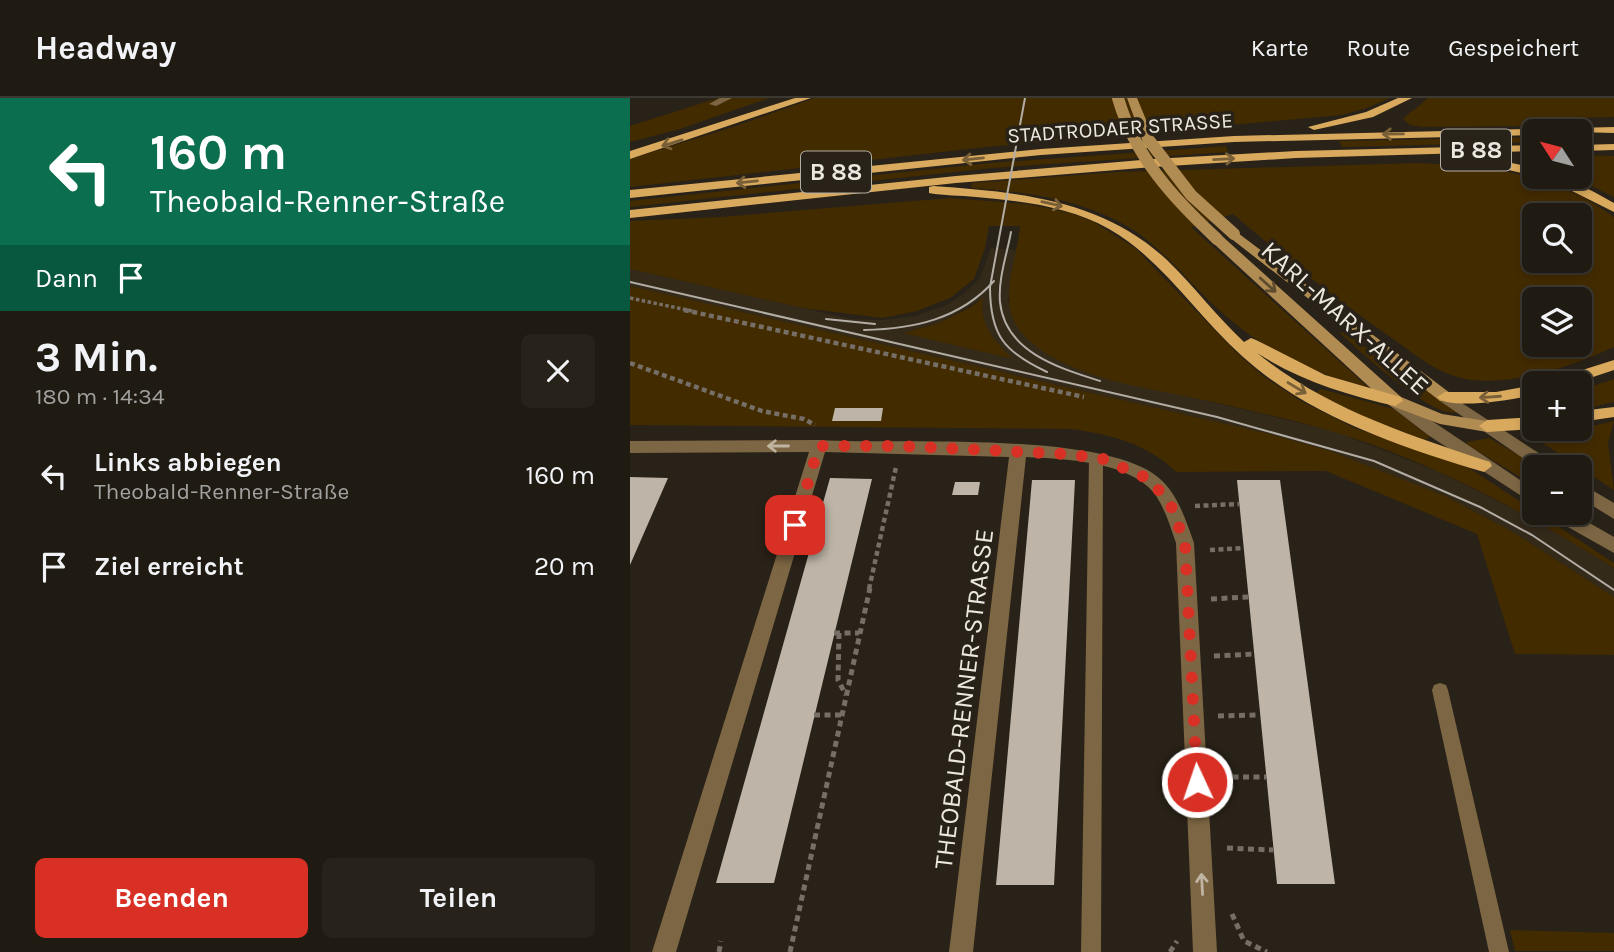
<!DOCTYPE html>
<html lang="de">
<meta charset="utf-8">
<style>
:root{--surface:#1f1a12;--page:#27231b;--text:#f1f3f6;--muted:#a1a19f;--line:#3c3832;--accent:#d93025}
body{margin:0;font-family:Karla,sans-serif;background:var(--page);color:var(--text);height:100vh;display:flex;flex-direction:column;font-size:26px;white-space:nowrap}
*{box-sizing:border-box;margin:0}
p{font-size:23px;color:var(--muted)}
.icon{flex:none;width:38px;height:38px;fill:none;stroke:currentColor;stroke-width:2;stroke-linecap:round;stroke-linejoin:round}
.map{position:relative;flex:1;overflow:hidden}
.sheet{display:flex;flex-direction:column;background:var(--surface);width:630px}
.sheet>*{flex:none}
.guide{background:#0b6e4f;color:#fff;overflow:hidden}
.needle{width:46px;rotate:306deg}
.buttons{position:absolute;left:892px;top:21px;display:grid;gap:14px}
.buttons a{display:grid;place-items:center;width:70px;height:70px;border-radius:10px;background:var(--surface);box-shadow:0 4px 10px #0003,0 0 0 2px var(--line);font-size:35px}
.pin{position:absolute;display:grid;place-items:center;width:60px;height:60px;color:#fff;margin:-30px;border-radius:14px;box-shadow:0 4px 10px #0006}
.me{position:absolute;width:77px;margin:-38px;rotate:357deg;stroke-linejoin:round;filter:drop-shadow(0 0 5px #0008)}
.turn{display:flex;align-items:center;gap:24px;height:147px;padding:0 35px;font-size:32px}
.turn .icon{width:91px;height:91px;stroke-width:2.5}
.turn b{display:block;font-size:49px;line-height:60px}
.then{display:flex;align-items:center;height:66px;padding:0 35px;background:#0003;gap:14px;font-size:26px}
.round{display:grid;place-items:center;flex:none;width:74px;height:74px;border-radius:10px;background:var(--page)}
.summary{display:flex;align-items:center;justify-content:space-between;height:119px;padding:0 35px}
h1{font-size:42px;font-weight:700;line-height:52px}
.action{display:flex;gap:14px;margin-top:auto;padding:14px 35px}
.action a{flex:1;height:80px;border-radius:10px;background:var(--accent);color:#fff;font-size:28px;font-weight:700;line-height:80px;text-align:center}
.action a+a{background:var(--page);color:var(--text)}
ul{padding:0;list-style:none}
li{display:flex;align-items:center;gap:21px;height:91px;padding:0 35px}
li div{flex:1}
li b{display:block;font-size:26px}
li em{font-style:normal}
header{display:flex;align-items:center;gap:42px;box-sizing:border-box;height:98px;padding:0 35px;background:var(--surface);border-bottom:2px solid var(--line)}
header strong{font-size:33px}
nav{display:flex;gap:38px;margin-inline-start:auto;font-size:24px}
main{display:flex;flex:1;min-height:0}
.map>svg:first-child{display:block}
.built{fill:#342a1a;fill-rule:evenodd}
.green{fill:#432b00;fill-rule:evenodd}
.building{fill:#beb5a8}
.lines{fill:none;stroke-linecap:round;stroke-linejoin:round}
.path-far2{stroke:#756f67;stroke-width:3.5;stroke-dasharray:3.5 2.5;stroke-linecap:butt}
.path-far1{stroke:#756f67;stroke-width:4.5;stroke-dasharray:5 3.5;stroke-linecap:butt}
.path{stroke:#756f67;stroke-width:5;stroke-dasharray:6 4.5;stroke-linecap:butt}
.service{fill:#7d6643;fill-rule:evenodd}
.minor{fill:#7d6643;fill-rule:evenodd}
.secondary{fill:#b18c52;fill-rule:evenodd}
.primary{fill:#d9a95d;fill-rule:evenodd}
.tram{stroke:#b2ada5;stroke-width:2}
.secondary-bridge{stroke:#b18c52;stroke-width:12}
.oneway{stroke:#785f37}
.oneway2{stroke:#5f4c2f}
.oneway3{stroke:#c0b4a2}
.route{stroke:#d93025;stroke-width:12;stroke-dasharray:0 21.6}
.labels{text-anchor:middle;dominant-baseline:central;stroke-width:7;stroke-linejoin:round;paint-order:stroke}
.far-street-label{font-size:21px;fill:#ece8e1;stroke:#292218}
.shield{fill:#292218;stroke:#b2ada5;stroke-width:2}
.shield-label{font-size:24px;font-weight:bold;fill:#ece8e1}
.street-label{font-size:26px;fill:#ece8e1;stroke:#292218}
</style>
<header>
<strong>Headway</strong>
<nav><a>Karte</a><a>Route</a><a>Gespeichert</a></nav>
</header>
<main>
<section class="sheet">
<div class="guide">
<div class="turn"><svg class="icon" aria-label="left" viewBox="0 0 24 24"><path d="M17 20v-9H6M10 6l-5 5 5 5"/></svg><div><b>160 m</b>Theobald-Renner-Straße</div></div>
<div class="then">Dann<svg class="icon" aria-label="arrive" viewBox="0 0 24 24"><path d="M6 21V4h12l-3 4 3 4H6"/></svg></div>
</div>
<div class="summary"><div><h1>3 Min.</h1><p>180 m · 14:34</p></div><a class="round"><svg class="icon" aria-label="close" viewBox="0 0 24 24"><path d="M6 6l12 12M18 6L6 18"/></svg></a></div>
<ul>
<li><svg class="icon" aria-label="left" viewBox="0 0 24 24"><path d="M17 20v-9H6M10 6l-5 5 5 5"/></svg><div><b>Links abbiegen</b><p>Theobald-Renner-Straße</p></div><em>160 m</em></li>
<li><svg class="icon" aria-label="arrive" viewBox="0 0 24 24"><path d="M6 21V4h12l-3 4 3 4H6"/></svg><div><b>Ziel erreicht</b></div><em>20 m</em></li>
</ul>
<div class="action"><a>Beenden</a><a>Teilen</a></div>
</section>
<div class="map">
<svg width="984" height="854" viewBox="0 0 984 854">
<rect width="100%" height="100%" fill="#292218"/>
<path class="built" d="M361 150 387 152 378 203 431 264 468 277 703 333 809 374 911 425 984 470V499L883 434 815 398 700 353 639 336 0 188V171L221 221 252 222 285 218 317 207 336 194 350 180ZM352 201 354 226 361 239 381 260 273 235 309 225Z"/>
<path class="green" d="M88 0H139L50 31 0 44V28Z
M185 0H760L737 10 712 17 357 49 0 89V61L106 28Z
M797 0H984V19L947 20 948 24 895 28 793 29 780 27 773 21C780 13 790 9 797 0Z
M905 39V44L712 49 709 43Z
M596 48 598 54 362 70 0 109V103L360 65Z
M950 57 984 58V99L943 79H950Z
M787 65C858 68 925 75 984 119V249C944 268 880 289 836 281 809 276 788 259 766 243 709 204 656 161 603 116L561 129 741 292C690 276 644 258 603 224 570 198 538 155 505 133 455 101 399 94 341 90L342 85 487 74ZM905 117H950V163H905ZM905 201H950V247H905Z
M320 100 397 106 440 115 464 124 505 150 606 254 633 278 669 302 722 329 839 370 984 465V470C907 422 829 378 743 347 690 327 634 316 578 303 521 290 432 281 392 235 365 205 388 162 390 128H359L355 150 344 181 320 200 287 213 252 220 173 210 0 171V123L91 119Z
M0 188 639 336 700 353 815 398 883 434 984 499V557L885 556 847 436 696 373 546 374C518 346 480 336 441 331L0 327Z
M353 200C349 228 365 243 383 261L273 235 309 225 341 209Z
M709 234 716 235 828 314C804 323 729 252 709 234Z
M984 281V304L950 312V292Z
M691 291 764 311 800 339 795 342 731 318 688 296 687 294Z
M984 323 978 345 984 392 902 338V335L950 331Z
M859 340 909 369H905V388L836 346 837 344Z
M880 832 984 835V853H885Z"/>
<path class="building" d="M205 310H253L251 323H202Z
M0 379 38 380 0 467Z
M200 380 242 381 144 785H86Z
M402 382H445L424 787H366Z
M607 382H650L705 786H647Z
M325 384H350L348 397H322Z"/>
<g class="lines">
<path class="path-far2" d="M0 200 62 213"/>
<path class="path-far1" d="M54 212 454 299
M0 265 132 313 174 321 185 327
M565 408 609 406
M580 452 614 450
M239 491 266 369"/>
<path class="path" d="M581 501 618 499
M204 535H229
M209 535 208 582 216 597
M584 558 624 556
M184 617H212
M588 618 630 617
M592 679H636
M597 750 643 752
M602 816 614 843 637 854
M89 854 91 843
M160 854 240 490
M540 854 547 843"/>
<path class="service" d="M90 0H102L86 8 79 6Z
M466 356 473 361 471 854H451L459 361Z
M810 585 816 587 818 592 879 854H859L802 592 804 587Z"/>
<path class="minor" d="M815 294 924 365 926 369H906L810 303 807 299Z
M765 298 905 392V407L798 337 759 307 757 303 759 299Z
M189 342C267 347 473 332 529 380 548 396 556 423 564 445L587 854H563L546 445C540 428 535 410 524 395 498 363 433 361 396 359L343 854H319L379 359 195 354 46 854H22L179 354 0 355V343Z
M950 385 984 405V421L950 400Z
M919 415H942L984 439V455L922 420Z"/>
<path class="secondary" d="M497 0H507L524 41 522 43 512 41Z
M604 132 820 295 823 299 820 303H810L599 139 598 136Z
M587 137 592 138 771 299 812 316 863 324 865 328 863 332 857 334 810 326 759 307 582 144 580 141Z"/>
<path class="primary" d="M165 0H181L0 61V53Z
M768 0H782L743 19 684 32 678 29 736 14Z
M984 29V35L905 33V37L604 44 411 57 0 100V92L411 51 604 38Z
M984 46V52L950 53V47Z
M905 47V53L666 60 523 69 326 85 0 120V112L326 78 523 61 666 53Z
M839 56 905 70V78L835 62V58Z
M914 79C939 78 962 93 984 105V114Z
M303 88C388 94 472 101 537 162 564 188 587 219 614 244L621 240 626 242 695 277 771 299 773 303 765 308C717 297 669 282 627 255 695 310 778 337 860 364L862 368 854 374C770 349 678 318 612 258 566 217 533 162 479 131 439 108 391 103 346 99 330 97 314 98 299 95V89Z
M984 262V272L945 285H921L924 281Z
M905 287V297C886 301 819 313 807 299L815 294H866Z
M984 309V319L950 324V313Z
M905 319V331L857 334 849 328 857 322Z"/>
<path class="tram" d="M395 0 360 189C360 237 374 254 417 274
M381 134C377 156 368 181 370 204 375 254 429 270 470 283
M0 184 587 319 744 363 850 409 902 437 984 492
M196 221 245 226
M234 232C284 231 330 221 364 183"/>
<path class="secondary-bridge" d="M488 0C505 59 543 100 587 141
M518 41 561 97 604 136"/>
</g>
<defs><path id="oneway-shaft" d="M-6 0H5M1.5-3L5.5 0L1.5 3" fill="none" stroke-width="1.6" stroke-linecap="round" stroke-linejoin="round" transform="scale(1.75)"/></defs>
<g class="oneway">
<use href="#oneway-shaft" transform="translate(763 36) rotate(179)"/>
<use href="#oneway-shaft" transform="translate(42 45) rotate(163)"/>
<use href="#oneway-shaft" transform="translate(343 61) rotate(174)"/>
<use href="#oneway-shaft" transform="translate(594 61) rotate(-3)"/>
<use href="#oneway-shaft" transform="translate(117 84) rotate(174)"/>
<use href="#oneway-shaft" transform="translate(422 106) rotate(13)"/>
<use href="#oneway-shaft" transform="translate(667 290) rotate(31)"/>
<use href="#oneway-shaft" transform="translate(860 299) rotate(176)"/>
</g>
<use class="oneway2" href="#oneway-shaft" transform="translate(638 187) rotate(42)"/>
<g class="oneway3">
<use href="#oneway-shaft" transform="translate(148 348) rotate(180)"/>
<use href="#oneway-shaft" transform="translate(572 786) rotate(-93)"/>
</g>
<g class="lines">
<path class="route" d="M165 427 189 348H270L436 356 473 361 521 382 541 408 555 445 567 684"/>
</g>
<g class="labels">
<g class="far-street-label">
<text transform="translate(490 30) rotate(-4)">STADTRODAER STRASSE</text>
</g>
<g class="shield">
<rect x="811" y="31.5" width="70" height="41" rx="5"/>
<rect x="171" y="53.5" width="70" height="41" rx="5"/>
</g>
<g class="shield-label">
<text x="846" y="52">B 88</text>
<text x="206" y="74">B 88</text>
</g>
<g class="street-label">
<text transform="translate(715 220) rotate(42)">KARL-MARX-ALLEE</text>
<text transform="translate(334 601) rotate(-83)">THEOBALD-RENNER-STRASSE</text>
</g>
</g>
</svg>
<div class="buttons">
<a><svg class="needle" viewBox="-14 -14 28 28"><path d="M0-13l5 13h-10z" fill="#e53935"/><path d="M0 13l5-13h-10z" fill="#a1a19f"/></svg></a>
<a><svg class="icon" aria-label="search" viewBox="0 0 24 24"><circle cx="10" cy="10" r="6"/><path d="M15 15l6 6"/></svg></a>
<a><svg class="icon" aria-label="layers" viewBox="0 0 24 24"><path d="M12 4l9 5-9 5-9-5zM3 14l9 5 9-5"/></svg></a>
<a>+</a>
<a>−</a>
</div>
<div class="pin" style="left:165px;top:427px;background:#d93025"><svg class="icon" aria-label="arrive" viewBox="0 0 24 24"><path d="M6 21V4h12l-3 4 3 4H6"/></svg></div>
<svg class="me" style="left:567px;top:684px" viewBox="-20 -20 40 40"><circle r="17" fill="#d93025" stroke="#fff" stroke-width="3"/><path d="M0-11L8 9 0 5-8 9z" fill="#fff"/></svg>
</div>
</main>
